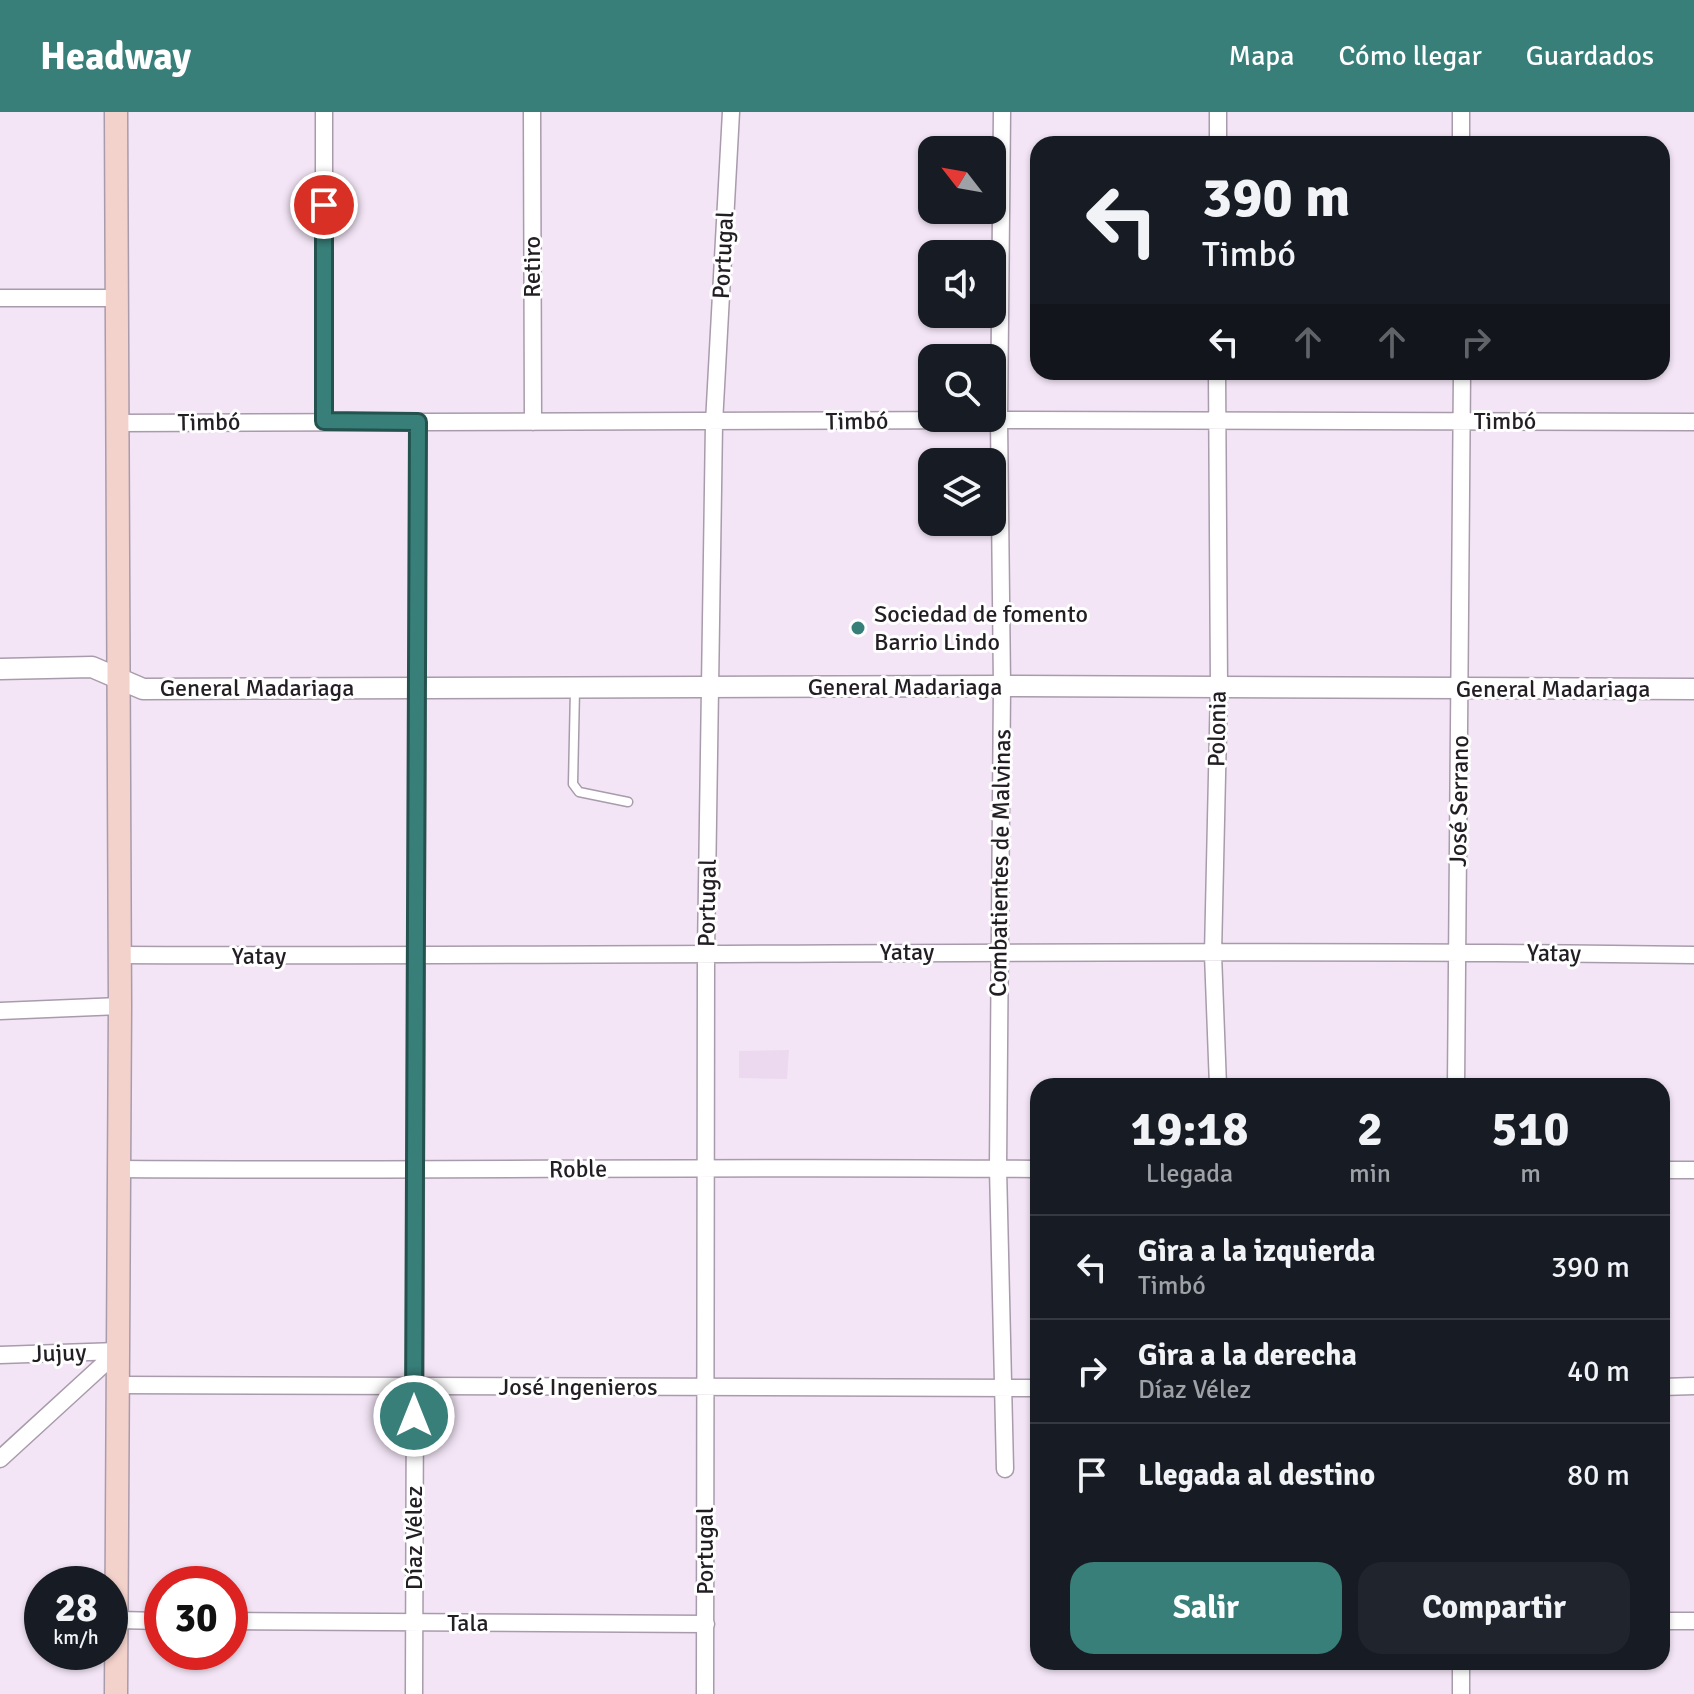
<!DOCTYPE html>
<html lang="es">
<meta charset="utf-8">
<style>
:root{--surface:#171b24;--page:#20242c;--text:#f1f3f6;--muted:#9ea1a6;--line:#363941;--accent:#387f7a}
body{margin:0;font-family:Signika,sans-serif;background:var(--page);color:var(--text);height:100vh;display:flex;flex-direction:column;font-size:30px;white-space:nowrap}
*{box-sizing:border-box;margin:0}
p{font-size:26px;color:var(--muted)}
.icon{flex:none;width:44px;height:44px;fill:none;stroke:currentColor;stroke-width:2;stroke-linecap:round;stroke-linejoin:round}
.map{position:relative;flex:1;overflow:hidden}
.side{position:absolute;left:1030px;top:966px;width:640px;height:592px;display:flex;flex-direction:column;background:var(--surface);border-radius:24px;box-shadow:0 2px 6px #0004}
.side>*{flex:none}
.banner{position:absolute;left:1030px;top:24px;width:640px;height:244px;border-radius:24px;box-shadow:0 2px 6px #0004;background:#171b24;color:var(--text);overflow:hidden}
.needle{width:52px;rotate:301deg}
.buttons{position:absolute;left:918px;top:24px;display:grid;gap:16px}
.buttons a{display:grid;place-items:center;width:88px;height:88px;border-radius:16px;background:var(--surface);box-shadow:0 2px 6px #0004;font-size:40px}
.speed{position:absolute;left:24px;top:1454px;display:flex;gap:16px;font-size:40px;font-weight:700;text-align:center}
.speed>*{display:grid;place-content:center;width:104px;height:104px;border-radius:50%;background:var(--surface);box-shadow:0 2px 6px #0004;line-height:1}
.speed small{font-size:20px;font-weight:400}
.speed .limit{border:12px solid #d22;background:#fff;color:#111}
.pin{position:absolute;display:grid;place-items:center;width:68px;height:68px;color:#fff;margin:-34px;border:4px solid #fff;border-radius:50%;box-shadow:0 2px 8px #0007}
.me{position:absolute;width:88px;margin:-44px;rotate:0deg;stroke-linejoin:round;filter:drop-shadow(0 0 6px #0008)}
.turn{display:flex;align-items:center;gap:28px;height:168px;padding:0 40px;font-size:36px}
.turn .icon{width:104px;height:104px;stroke-width:2.5}
.turn b{display:block;font-size:56px;line-height:68px}
.lanes{display:flex;align-items:center;height:76px;padding:0 40px;background:#0003;justify-content:center;gap:40px;direction:ltr}
.lanes .off{opacity:.35}
.eta{display:flex;justify-content:space-evenly;align-items:center;height:136px;text-align:center}
.eta b{font-size:48px;font-weight:700;line-height:56px}
.primary-button{display:flex;gap:16px;margin-top:auto;padding:16px 40px}
.primary-button a{flex:1;height:92px;border-radius:24px;background:var(--accent);color:#fff;font-size:32px;font-weight:700;line-height:92px;text-align:center}
.primary-button a+a{background:var(--page);color:var(--text)}
ul{padding:0;list-style:none}
li{display:flex;align-items:center;gap:24px;height:104px;padding:0 40px;border-top:2px solid var(--line)}
li div{flex:1}
li b{display:block;font-size:30px}
li em{font-style:normal}
header{display:flex;align-items:center;gap:48px;box-sizing:border-box;height:112px;padding:0 40px;background:var(--accent);color:#fff}
header strong{font-size:38px}
nav{display:flex;gap:44px;margin-inline-start:auto;font-size:28px}
.map>svg:first-child{display:block}
.built{fill:#ecd9f0}
.lines{fill:none;stroke-linecap:round;stroke-linejoin:round}
.service-casing{stroke:#a89bab;stroke-width:11}
.minor-casing{stroke:#a89bab;stroke-width:19}
.tertiary-casing{stroke:#a89bab;stroke-width:23}
.secondary-casing{stroke:#a89bab;stroke-width:25}
.service{stroke:#fff;stroke-width:8}
.minor{stroke:#fff;stroke-width:16}
.tertiary{stroke:#fff;stroke-width:20}
.secondary{stroke:#f4d2cc;stroke-width:22}
.route-casing{stroke:#24534f;stroke-width:20}
.route{stroke:#387f7a;stroke-width:14}
.poi-dot{fill:#387f7a;stroke:#fff;stroke-width:3}
.labels{text-anchor:middle;dominant-baseline:central;stroke-width:6;stroke-linejoin:round;paint-order:stroke}
.street-label{font-size:24px;fill:#231e24;stroke:#fff}
.poi-label{font-size:24px;fill:#231e24;stroke:#fff;text-anchor:start}
</style>
<header>
<strong>Headway</strong>
<nav><a>Mapa</a><a>Cómo llegar</a><a>Guardados</a></nav>
</header>
<div class="map">
<svg width="1694" height="1582" viewBox="0 0 1694 1582">
<rect width="100%" height="100%" fill="#f3e5f6"/>
<path class="built" d="M789 938 787 967 739 966V939Z"/>
<g class="lines">
<defs>
<path id="service" d="M575 577 573 672 579 680 628 690"/>
<path id="minor" d="M324 0V309
M532 0 533 310
M1002 0 999 308 1002 574 998 1056 1005 1357
M1461 0V32
M1218 32V0
M0 186H117
M1217 260 1219 574 1213 842 1218 974
M117 311 999 308 1694 310
M119 843C644 845 1169 836 1694 843
M0 899 120 894
M1456 974 1462 260
M117 1057C424 1059 731 1054 1038 1057
M1662 1058H1694
M0 1243 118 1239
M118 1273 1038 1276
M1662 1275 1694 1274
M0 1347 118 1239
M118 1508 162 1509
M230 1509 706 1512
M1662 1509H1694
M414 1582 418 310
M705 1582 706 840 714 311 731 0
M1461 1582V1550"/>
<path id="tertiary" d="M0 557 92 555 143 577 1002 574 1694 577"/>
<path id="secondary" d="M116 0 120 894 116 1582"/>
</defs>
<use href="#service" class="service-casing"/>
<use href="#minor" class="minor-casing"/>
<use href="#tertiary" class="tertiary-casing"/>
<use href="#secondary" class="secondary-casing"/>
<use href="#service" class="service"/>
<use href="#minor" class="minor"/>
<use href="#tertiary" class="tertiary"/>
<use href="#secondary" class="secondary"/>
</g>
<g class="lines">
<defs>
<path id="route" d="M324 93V309L418 310 414 1304"/>
</defs>
<use href="#route" class="route-casing"/>
<use href="#route" class="route"/>
</g>
<circle class="poi-dot" cx="858" cy="516" r="8"/>
<g class="labels">
<g class="street-label">
<text transform="translate(723 143) rotate(-87)">Portugal</text>
<text transform="translate(532 155) rotate(-90)">Retiro</text>
<text transform="translate(857 309) rotate(-1)">Timbó</text>
<text x="1505" y="309">Timbó</text>
<text transform="translate(209 310) rotate(-1)">Timbó</text>
<text x="905" y="575">General Madariaga</text>
<text x="257" y="576">General Madariaga</text>
<text x="1553" y="577">General Madariaga</text>
<text transform="translate(1217 617) rotate(-89)">Polonia</text>
<text transform="translate(1459 689) rotate(-89)">José Serrano</text>
<text transform="translate(1000 751) rotate(-89)">Combatientes de Malvinas</text>
<text transform="translate(707 791) rotate(-89)">Portugal</text>
<text x="907" y="840">Yatay</text>
<text transform="translate(1554 841) rotate(1)">Yatay</text>
<text x="259" y="844">Yatay</text>
<text transform="translate(578 1057) rotate(-1)">Roble</text>
<text transform="translate(59 1241) rotate(-2)">Jujuy</text>
<text x="578" y="1275">José Ingenieros</text>
<text transform="translate(414 1426) rotate(-90)">Díaz Vélez</text>
<text transform="translate(705 1439) rotate(-90)">Portugal</text>
<text x="468" y="1511">Tala</text>
</g>
<g class="poi-label">
<text x="874" y="502">Sociedad de fomento<tspan x="874" dy="28">Barrio Lindo</tspan></text>
</g>
</g>
</svg>
<div class="buttons">
<a><svg class="needle" viewBox="-14 -14 28 28"><path d="M0-13l5 13h-10z" fill="#e53935"/><path d="M0 13l5-13h-10z" fill="#9ea1a6"/></svg></a>
<a><svg class="icon" aria-label="sound" viewBox="0 0 24 24"><path d="M4 9h4l5-4v14l-5-4H4zM17 9q2 3 0 6"/></svg></a>
<a><svg class="icon" aria-label="search" viewBox="0 0 24 24"><circle cx="10" cy="10" r="6"/><path d="M15 15l6 6"/></svg></a>
<a><svg class="icon" aria-label="layers" viewBox="0 0 24 24"><path d="M12 4l9 5-9 5-9-5zM3 14l9 5 9-5"/></svg></a>
</div>
<div class="speed"><div>28<small>km/h</small></div><div class="limit">30</div></div>
<div class="pin" style="left:324px;top:93px;background:#d93025"><svg class="icon" aria-label="arrive" viewBox="0 0 24 24"><path d="M6 21V4h12l-3 4 3 4H6"/></svg></div>
<svg class="me" style="left:414px;top:1304px" viewBox="-20 -20 40 40"><circle r="17" fill="#387f7a" stroke="#fff" stroke-width="3"/><path d="M0-11L8 9 0 5-8 9z" fill="#fff"/></svg>
<div class="banner">
<div class="turn"><svg class="icon" aria-label="left" viewBox="0 0 24 24"><path d="M17 20v-9H6M10 6l-5 5 5 5"/></svg><div><b>390 m</b>Timbó</div></div>
<div class="lanes"><svg class="icon" aria-label="left" viewBox="0 0 24 24"><path d="M17 20v-9H6M10 6l-5 5 5 5"/></svg><svg class="icon off" aria-label="ahead" viewBox="0 0 24 24"><path d="M12 20V5M6 11l6-6 6 6"/></svg><svg class="icon off" aria-label="ahead" viewBox="0 0 24 24"><path d="M12 20V5M6 11l6-6 6 6"/></svg><svg class="icon off" aria-label="right" viewBox="0 0 24 24"><path d="M7 20v-9h11M14 6l5 5-5 5"/></svg></div>
</div>
<section class="side">
<div class="eta">
<div><b>19:18</b><p>Llegada</p></div>
<div><b>2</b><p>min</p></div>
<div><b>510</b><p>m</p></div>
</div>
<ul>
<li><svg class="icon" aria-label="left" viewBox="0 0 24 24"><path d="M17 20v-9H6M10 6l-5 5 5 5"/></svg><div><b>Gira a la izquierda</b><p>Timbó</p></div><em>390 m</em></li>
<li><svg class="icon" aria-label="right" viewBox="0 0 24 24"><path d="M7 20v-9h11M14 6l5 5-5 5"/></svg><div><b>Gira a la derecha</b><p>Díaz Vélez</p></div><em>40 m</em></li>
<li><svg class="icon" aria-label="arrive" viewBox="0 0 24 24"><path d="M6 21V4h12l-3 4 3 4H6"/></svg><div><b>Llegada al destino</b></div><em>80 m</em></li>
</ul>
<div class="primary-button"><a>Salir</a><a>Compartir</a></div>
</section>
</div>
